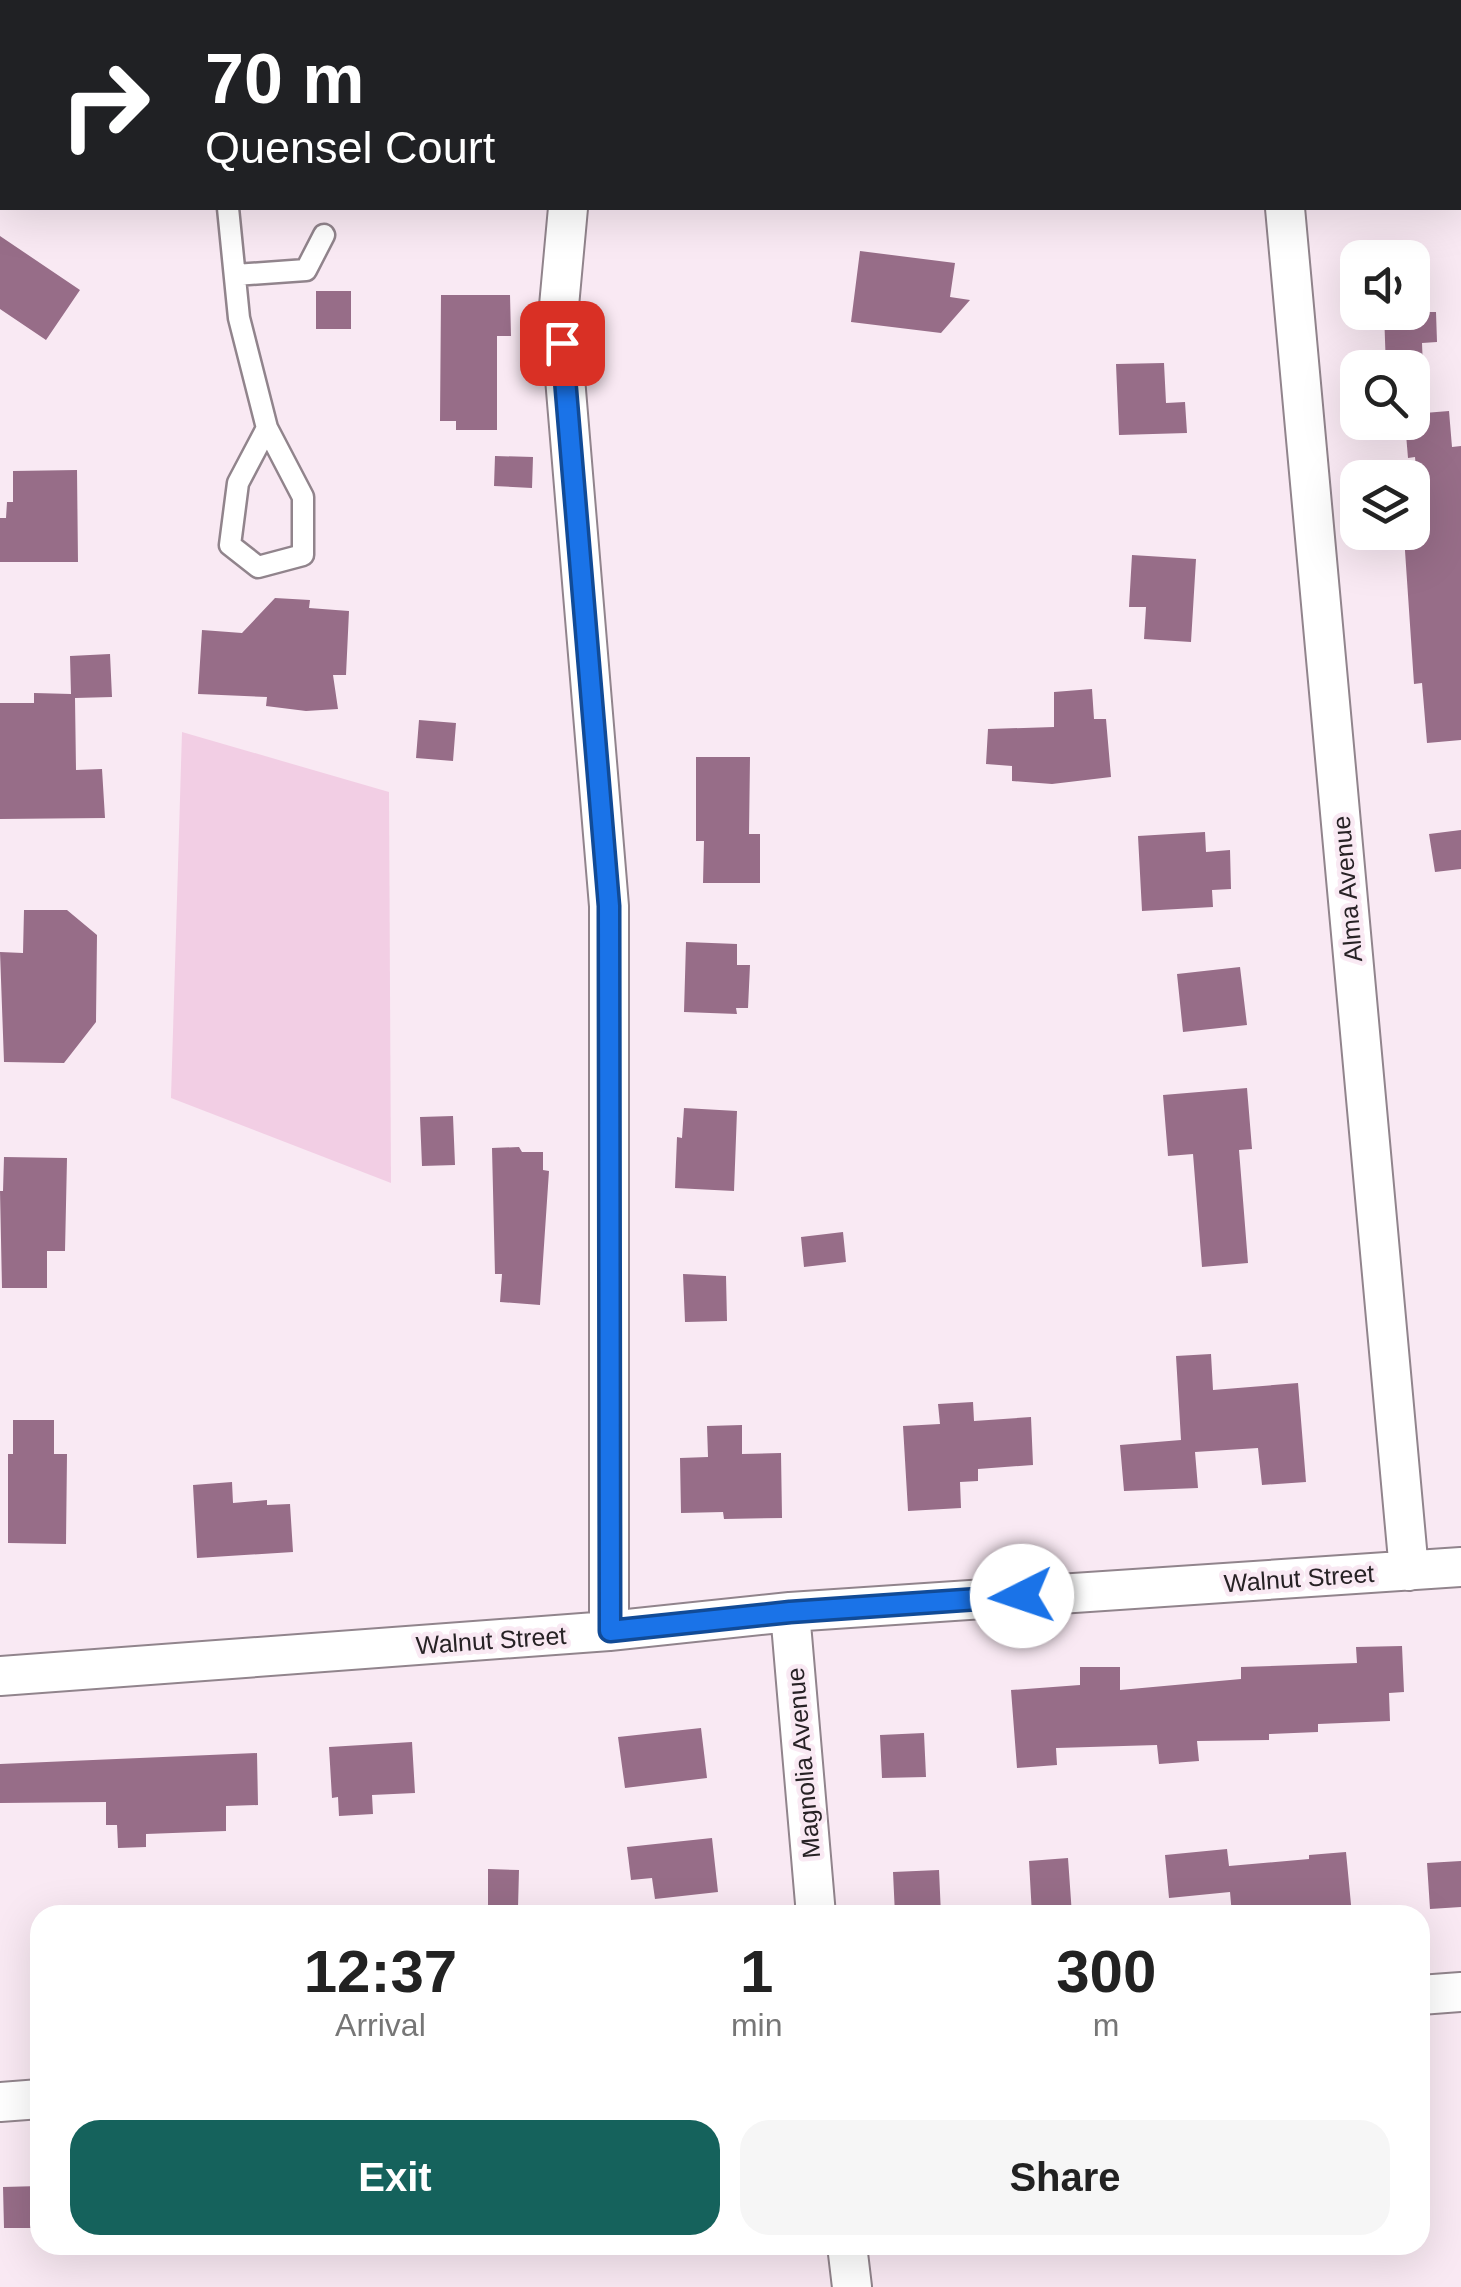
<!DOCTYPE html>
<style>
:root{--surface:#fff;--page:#f6f6f6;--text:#222;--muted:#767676;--accent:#15625c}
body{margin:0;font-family:Helvetica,sans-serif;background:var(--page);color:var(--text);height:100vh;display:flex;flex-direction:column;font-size:38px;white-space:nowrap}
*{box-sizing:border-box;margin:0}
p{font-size:32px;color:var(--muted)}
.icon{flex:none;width:55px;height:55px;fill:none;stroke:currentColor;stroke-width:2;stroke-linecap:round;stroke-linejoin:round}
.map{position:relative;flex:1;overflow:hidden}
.drawer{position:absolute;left:30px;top:1905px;width:1400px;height:350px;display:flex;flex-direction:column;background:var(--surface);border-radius:30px;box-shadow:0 10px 40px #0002}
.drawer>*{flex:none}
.banner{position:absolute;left:0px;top:0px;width:1462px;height:210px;box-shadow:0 10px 40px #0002;background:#202124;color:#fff;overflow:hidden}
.tools{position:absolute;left:1340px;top:240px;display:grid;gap:20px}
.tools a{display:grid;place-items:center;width:90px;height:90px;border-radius:20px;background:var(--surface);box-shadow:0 10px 40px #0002;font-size:50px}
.pin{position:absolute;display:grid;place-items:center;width:85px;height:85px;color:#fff;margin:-42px;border-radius:20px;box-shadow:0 5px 15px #0006}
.me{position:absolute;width:110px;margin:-55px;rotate:266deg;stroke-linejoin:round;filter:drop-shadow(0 0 8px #0008)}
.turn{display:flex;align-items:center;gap:35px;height:210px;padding:0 40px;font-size:45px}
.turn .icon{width:130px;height:130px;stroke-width:2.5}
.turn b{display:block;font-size:70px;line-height:85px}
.eta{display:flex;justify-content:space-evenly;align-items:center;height:170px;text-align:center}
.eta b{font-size:60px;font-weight:700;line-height:70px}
.primary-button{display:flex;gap:20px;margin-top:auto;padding:20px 40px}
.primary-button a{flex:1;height:115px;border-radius:30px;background:var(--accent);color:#fff;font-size:40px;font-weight:700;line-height:115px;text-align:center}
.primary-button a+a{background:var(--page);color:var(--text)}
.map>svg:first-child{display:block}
.green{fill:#f2cee4}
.building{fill:#976d88}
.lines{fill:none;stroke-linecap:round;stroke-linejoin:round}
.service-casing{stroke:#91848c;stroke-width:25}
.minor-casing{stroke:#91848c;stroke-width:42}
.tertiary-casing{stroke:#91848c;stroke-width:52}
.service{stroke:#fff;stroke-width:20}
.minor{stroke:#fff;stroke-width:38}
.tertiary{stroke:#fff;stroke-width:48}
.route-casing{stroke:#114b97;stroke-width:25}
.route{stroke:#1a73e8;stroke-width:18}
.labels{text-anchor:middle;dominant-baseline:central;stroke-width:9;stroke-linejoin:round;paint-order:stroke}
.street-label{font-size:25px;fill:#272225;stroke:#f9e9f3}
</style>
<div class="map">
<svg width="1461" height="2287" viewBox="0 0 1461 2287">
<rect width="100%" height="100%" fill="#f9e9f3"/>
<path class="green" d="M182 732 389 792 391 1183 171 1098Z"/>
<path class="building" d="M0 236 80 290 46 340 0 309Z
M860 251 955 263 950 297 970 300 941 333 851 322Z
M316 291H351V329H316Z
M441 295H510L511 336H497V430H456V421H440Z
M1384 312H1436L1437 342 1422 343 1423 368H1386Z
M1164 363 1166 403 1185 402 1187 433 1119 435 1116 364Z
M1449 411 1452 447 1461 446V740L1427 743 1422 683 1414 684 1404 536 1422 534 1415 457 1408 458 1405 422H1412V414Z
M495 456 533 457 532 488 494 486Z
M77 470 78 562H0V518H6L7 502H13V471Z
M1132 555 1196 559 1191 642 1144 639 1146 607H1129Z
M275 598 310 600 309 608 349 611 346 675H333L338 709 306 711 266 706 267 697 198 694 202 630 242 633Z
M110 654 112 697 75 698 76 770 102 769 105 818 0 819V703H34V693L71 694 70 656Z
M1092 689 1094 719H1106L1111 777 1052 784 1012 781V766L986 764 988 729 1054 727V692Z
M419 720 456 723 453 761 416 758Z
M696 757H750L749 834H760V883H703L704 841H696Z
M1461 830V869L1435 872 1429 834Z
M1205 832 1206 852 1230 850 1231 889 1212 890 1213 907 1142 911 1138 836Z
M24 910H67L97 935 96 1022 64 1063 4 1062 0 952 23 953Z
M686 942 737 944V965H750L748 1008H736L737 1014 684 1012Z
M1240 967 1247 1025 1183 1032 1177 974Z
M1247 1088 1252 1149 1239 1150 1248 1263 1202 1267 1193 1154 1168 1156 1163 1095Z
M684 1108 737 1111 734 1191 675 1188 677 1137 682 1138Z
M453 1116 455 1165 422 1166 420 1117Z
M519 1147 522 1152H543V1170L549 1171 540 1305 500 1302 502 1274H495L492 1148Z
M4 1157 67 1158 65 1251H47V1288H2L0 1191H3Z
M843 1232 846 1262 804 1267 801 1237Z
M683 1274 726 1276 727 1321 685 1322Z
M1211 1354 1213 1390 1298 1383 1306 1482 1262 1485 1258 1448 1195 1452 1198 1488 1124 1491 1120 1445 1181 1440 1176 1356Z
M973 1402 974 1421 1031 1417 1033 1465 978 1469V1481L960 1482 961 1508 908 1511 903 1426 940 1424 938 1404Z
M13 1420H54V1454H67L66 1544 8 1543V1454H13Z
M742 1425V1454L781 1453 782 1518 724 1519 723 1512 681 1513 680 1458 708 1457 707 1426Z
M232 1482 233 1503 267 1500V1505L290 1504 293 1552 197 1558 193 1485Z
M1402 1646 1404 1692 1389 1693 1390 1721 1318 1724V1732L1269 1734V1740L1197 1741 1199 1761 1159 1764 1157 1745 1056 1748 1057 1765 1017 1768 1011 1690 1080 1685V1667H1120V1690L1241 1679V1667L1357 1663 1356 1647Z
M701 1728 707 1778 625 1788 618 1737Z
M924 1733 926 1777 882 1778 880 1735Z
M412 1742 415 1793 372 1795 373 1814 339 1816 338 1797 332 1798 329 1747Z
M257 1753 258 1805 226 1806V1831L146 1834V1847L118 1848 117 1825H106V1802L0 1803V1764Z
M712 1838 718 1892 655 1899 652 1878 631 1880 627 1847Z
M1227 1849 1229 1866 1309 1859V1855L1346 1852 1352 1915H1232L1230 1892 1169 1898 1165 1855Z
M1068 1858 1072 1915H1032L1029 1861Z
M1461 1861V1907L1430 1909 1427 1863Z
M488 1869 519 1870 518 1908 488 1907Z
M939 1870 941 1915H895L893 1872Z
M40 2186V2228H4L3 2187Z"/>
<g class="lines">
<defs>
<path id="service" d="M228 208 239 318 267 428 303 497V555L258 567 230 545 238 483 267 428
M235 275 306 270 324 235"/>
<path id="minor" d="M58 0V2
M1266 0V2
M568 208 559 306 609 906V1631
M1285 208 1409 1571
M790 1612 816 1915
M0 1676 609 1631 790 1612 1461 1567
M1420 1995 1461 1992
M0 2102 40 2099
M847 2245 852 2287"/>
<path id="tertiary" d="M870 2 893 0
M0 73H2"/>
</defs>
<use href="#service" class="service-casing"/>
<use href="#minor" class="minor-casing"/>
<use href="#tertiary" class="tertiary-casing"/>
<use href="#service" class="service"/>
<use href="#minor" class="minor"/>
<use href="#tertiary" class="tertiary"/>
</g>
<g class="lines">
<defs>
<path id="route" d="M562 343 609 906 610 1631 790 1612 1022 1596"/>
</defs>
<use href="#route" class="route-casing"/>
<use href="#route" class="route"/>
</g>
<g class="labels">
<g class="street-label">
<text transform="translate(1347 889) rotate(-95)">Alma Avenue</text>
<text transform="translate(1299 1578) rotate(-4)">Walnut Street</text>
<text transform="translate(491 1640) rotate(-4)">Walnut Street</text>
<text transform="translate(803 1763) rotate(-95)">Magnolia Avenue</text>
</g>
</g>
</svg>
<div class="tools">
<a><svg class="icon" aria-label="sound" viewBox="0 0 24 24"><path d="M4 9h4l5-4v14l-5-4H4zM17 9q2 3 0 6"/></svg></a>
<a><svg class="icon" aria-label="search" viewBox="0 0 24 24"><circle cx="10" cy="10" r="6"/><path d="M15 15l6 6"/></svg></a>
<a><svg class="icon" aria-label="layers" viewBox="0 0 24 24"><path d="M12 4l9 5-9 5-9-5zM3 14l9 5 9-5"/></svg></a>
</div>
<div class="pin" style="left:562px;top:343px;background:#d93025"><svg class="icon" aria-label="arrive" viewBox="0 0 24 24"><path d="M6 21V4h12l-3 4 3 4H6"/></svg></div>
<svg class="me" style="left:1022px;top:1596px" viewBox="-20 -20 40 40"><circle r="19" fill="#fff"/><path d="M0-13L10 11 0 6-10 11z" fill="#1a73e8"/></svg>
<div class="banner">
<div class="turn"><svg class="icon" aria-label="right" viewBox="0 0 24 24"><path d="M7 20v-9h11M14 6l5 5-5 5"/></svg><div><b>70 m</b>Quensel Court</div></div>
</div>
<section class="drawer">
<div class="eta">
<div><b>12:37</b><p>Arrival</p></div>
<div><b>1</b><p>min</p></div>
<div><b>300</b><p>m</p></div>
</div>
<div class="primary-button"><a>Exit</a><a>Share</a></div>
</section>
</div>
